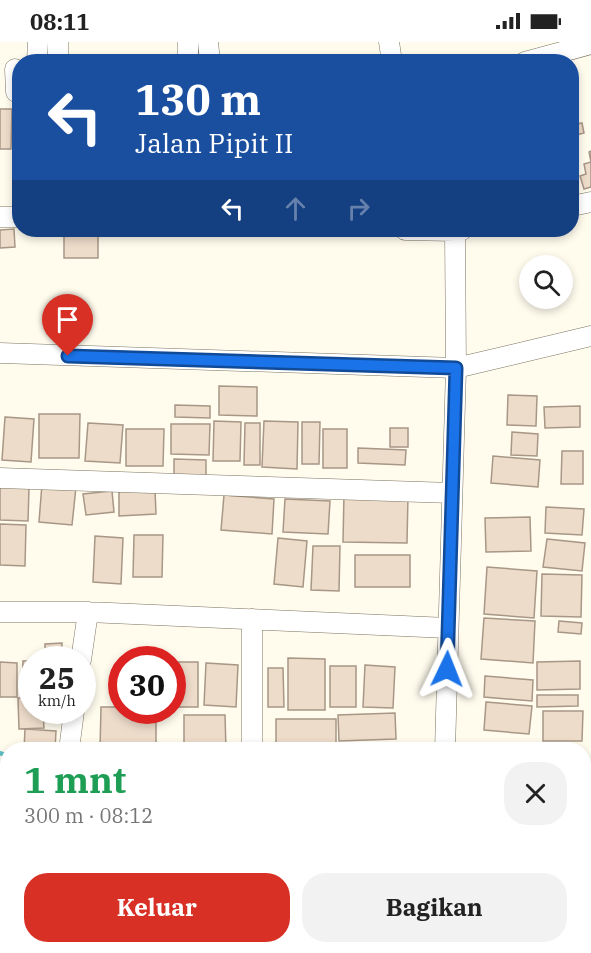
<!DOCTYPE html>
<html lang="id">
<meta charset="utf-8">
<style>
:root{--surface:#fff;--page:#f2f2f2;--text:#222;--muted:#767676;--accent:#d93025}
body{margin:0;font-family:"IBM Plex Serif",serif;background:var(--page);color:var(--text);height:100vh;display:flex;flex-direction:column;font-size:22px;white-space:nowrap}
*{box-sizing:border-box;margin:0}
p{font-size:20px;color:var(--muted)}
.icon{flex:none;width:33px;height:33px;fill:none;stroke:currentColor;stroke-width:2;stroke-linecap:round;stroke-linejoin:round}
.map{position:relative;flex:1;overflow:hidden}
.side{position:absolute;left:0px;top:700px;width:591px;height:212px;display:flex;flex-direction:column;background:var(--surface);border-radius:24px 24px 0 0;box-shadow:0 3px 9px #0003}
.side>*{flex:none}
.guide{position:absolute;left:12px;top:12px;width:567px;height:183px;border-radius:24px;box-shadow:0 3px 9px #0003;background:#1a4fa0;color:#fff;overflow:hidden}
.fabs{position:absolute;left:519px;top:213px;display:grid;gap:12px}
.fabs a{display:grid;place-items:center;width:54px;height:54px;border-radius:50%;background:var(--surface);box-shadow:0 3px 9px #0003;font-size:30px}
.speed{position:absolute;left:18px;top:604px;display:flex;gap:12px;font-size:30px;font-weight:700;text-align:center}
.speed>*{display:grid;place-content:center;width:78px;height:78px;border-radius:50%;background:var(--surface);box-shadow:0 3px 9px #0003;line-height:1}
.speed small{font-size:15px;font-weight:400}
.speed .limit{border:9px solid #d22;background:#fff;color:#111}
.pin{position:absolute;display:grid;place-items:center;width:51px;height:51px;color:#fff;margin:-62px -26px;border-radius:50% 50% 50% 0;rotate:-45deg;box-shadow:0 0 6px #0007}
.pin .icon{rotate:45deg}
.me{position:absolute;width:66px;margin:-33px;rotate:2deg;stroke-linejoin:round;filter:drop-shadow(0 0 4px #0008)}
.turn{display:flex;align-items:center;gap:21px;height:126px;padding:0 24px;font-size:27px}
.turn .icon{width:78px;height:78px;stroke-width:2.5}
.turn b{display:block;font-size:42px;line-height:51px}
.lanes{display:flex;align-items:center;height:57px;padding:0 24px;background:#0003;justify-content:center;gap:30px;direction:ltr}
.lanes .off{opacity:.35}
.round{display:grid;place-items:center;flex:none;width:63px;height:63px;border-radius:24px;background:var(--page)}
.headline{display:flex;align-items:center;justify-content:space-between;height:102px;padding:0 24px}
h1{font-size:36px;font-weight:700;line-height:45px;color:#1e9e55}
.button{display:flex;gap:12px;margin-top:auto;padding:12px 24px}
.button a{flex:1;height:69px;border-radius:24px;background:var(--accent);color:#fff;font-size:24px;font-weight:700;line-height:69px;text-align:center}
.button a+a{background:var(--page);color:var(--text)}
.status{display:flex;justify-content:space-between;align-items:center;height:42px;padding:0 30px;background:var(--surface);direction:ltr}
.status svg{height:16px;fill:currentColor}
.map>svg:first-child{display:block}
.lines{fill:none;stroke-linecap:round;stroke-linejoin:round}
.stream{stroke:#5fbec6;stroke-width:4.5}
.building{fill:#eedcca;stroke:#a89786;stroke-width:1.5}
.minor-casing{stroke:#7a7460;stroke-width:21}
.minor{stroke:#fff;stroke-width:20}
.route-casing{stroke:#114b97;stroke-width:15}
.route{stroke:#1a73e8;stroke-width:10}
</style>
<div class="status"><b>08:11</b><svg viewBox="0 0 49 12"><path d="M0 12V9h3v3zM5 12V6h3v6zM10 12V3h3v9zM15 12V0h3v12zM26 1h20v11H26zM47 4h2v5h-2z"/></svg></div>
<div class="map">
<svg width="591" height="911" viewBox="0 0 591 911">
<rect width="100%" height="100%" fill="#fffbed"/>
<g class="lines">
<path class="stream" d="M0 711 8 714"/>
</g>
<path class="building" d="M0 67H12L11 107H0Z
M582 81 584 91 572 94V83Z
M591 109V145L584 147 580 134 586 132 584 122 591 120 589 110Z
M14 187 15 205 0 206V188Z
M75 188 98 190V216H64V189L75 190Z
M219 344 257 345V374L219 373Z
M508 353 537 354 536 384 507 383Z
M175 363 210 364V376L175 375Z
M580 364V385L545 386 544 365Z
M39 372H80L79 416H39Z
M5 375 34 377 31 420 2 418Z
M214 379 241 380 240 419H213Z
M264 379 298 380 297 427 262 425Z
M302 380H320L319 422H302Z
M88 381 123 383 120 421 85 419Z
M245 381H260V423H244Z
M171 382H210L209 413 171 412Z
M390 386H408V405H390Z
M126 387H164L163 424H126Z
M323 387H347V426H323Z
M512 390 538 392 537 414 511 413Z
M358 406 406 408 405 423 358 421Z
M562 409H583V442H561Z
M493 414 540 418 538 445 491 441Z
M174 417 206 418V434H174Z
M42 442 76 445 72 483 39 480Z
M0 445 29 446 28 479 0 478Z
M155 448 156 472 119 474V449Z
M112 449 114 470 86 473 83 452Z
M344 452 408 454 407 501 343 500Z
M224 453 274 457 272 492 221 488Z
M285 457 330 459 328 492 283 490Z
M546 465 584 467 582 493 545 491Z
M530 475 531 509 486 510 485 476Z
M0 482 26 483 25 524 0 523Z
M134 493H163L162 535H133Z
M95 494 123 496 121 542 93 540Z
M278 496 307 499 303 545 274 542Z
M547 497 585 501 582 529 543 525Z
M313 504H340L339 549 311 548Z
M355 513H410V545H355Z
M487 525 537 529 534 576 484 572Z
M542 532 582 533 581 575 541 574Z
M484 576 535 579 533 621 481 617Z
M559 579 582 581 581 592 558 590Z
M62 601V614L45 615V602Z
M288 616 325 617V668H288Z
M23 619H32V651H22Z
M580 619V647L537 648V620Z
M0 620 17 621V655H0Z
M172 620H198V665H172Z
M206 621 238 623 236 665 204 663Z
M365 623 395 625 393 666 363 665Z
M330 624H356V665H330Z
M268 626H283L284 665H268Z
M485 634 533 638 532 659 484 655Z
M537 653H578V664L537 665Z
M18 656H32V669H43L44 686 19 687Z
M486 660 532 664 529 692 484 688Z
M101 665H122V669H156V708H100Z
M543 669H583L582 699H543Z
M395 671 396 697 339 699 338 673Z
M184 673H225L226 708H184Z
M276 677H336V706L276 705Z
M25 687 56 689 55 708H24Z
M342 703H390V708H342Z
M584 734H590L588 762H584Z
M6 786H8V822L2 821Z
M584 810H590L588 852H584Z
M116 904H132L131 911H116Z
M135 904H153V911H135Z"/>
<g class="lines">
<defs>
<path id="minor" d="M188 0V20
M208 0 210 20
M389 0 392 20
M37 20 38 0
M58 20V0
M525 20 591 2
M15 27 16 50H20
M572 164 591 160
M0 175H20
M405 188 454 189 462 188
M0 311 456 326 591 294
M0 436 452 451
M0 570H88L448 586
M81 618 88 570
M69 708 74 669
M252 708V577
M445 708 456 326 455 188
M0 767 2 738
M584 782H591
M0 902 8 899
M454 904V911
M289 911 330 904"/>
</defs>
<use href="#minor" class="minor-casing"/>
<use href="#minor" class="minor"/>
</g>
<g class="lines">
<defs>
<path id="route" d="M68 314 456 326 447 627"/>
</defs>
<use href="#route" class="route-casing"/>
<use href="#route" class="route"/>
</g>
</svg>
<div class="fabs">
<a><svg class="icon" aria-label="search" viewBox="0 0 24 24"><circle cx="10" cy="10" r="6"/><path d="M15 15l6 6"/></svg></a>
</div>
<div class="speed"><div>25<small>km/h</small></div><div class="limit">30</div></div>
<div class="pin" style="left:68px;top:314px;background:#d93025"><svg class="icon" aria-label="arrive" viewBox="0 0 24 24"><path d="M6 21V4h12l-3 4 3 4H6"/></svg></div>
<svg class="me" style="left:447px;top:627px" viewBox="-20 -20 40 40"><path d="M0-17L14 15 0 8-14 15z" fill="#1a73e8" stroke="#fff" stroke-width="4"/></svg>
<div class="guide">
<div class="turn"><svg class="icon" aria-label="left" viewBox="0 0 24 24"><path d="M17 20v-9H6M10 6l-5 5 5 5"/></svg><div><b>130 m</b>Jalan Pipit II</div></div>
<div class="lanes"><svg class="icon" aria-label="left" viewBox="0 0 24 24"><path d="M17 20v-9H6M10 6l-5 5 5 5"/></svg><svg class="icon off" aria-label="ahead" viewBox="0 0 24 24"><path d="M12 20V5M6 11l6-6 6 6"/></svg><svg class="icon off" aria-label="right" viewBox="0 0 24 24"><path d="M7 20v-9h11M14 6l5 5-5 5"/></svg></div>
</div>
<section class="side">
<div class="headline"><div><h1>1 mnt</h1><p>300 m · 08:12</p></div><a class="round"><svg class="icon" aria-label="close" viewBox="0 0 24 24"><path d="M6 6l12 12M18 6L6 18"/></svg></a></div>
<div class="button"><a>Keluar</a><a>Bagikan</a></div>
</section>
</div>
